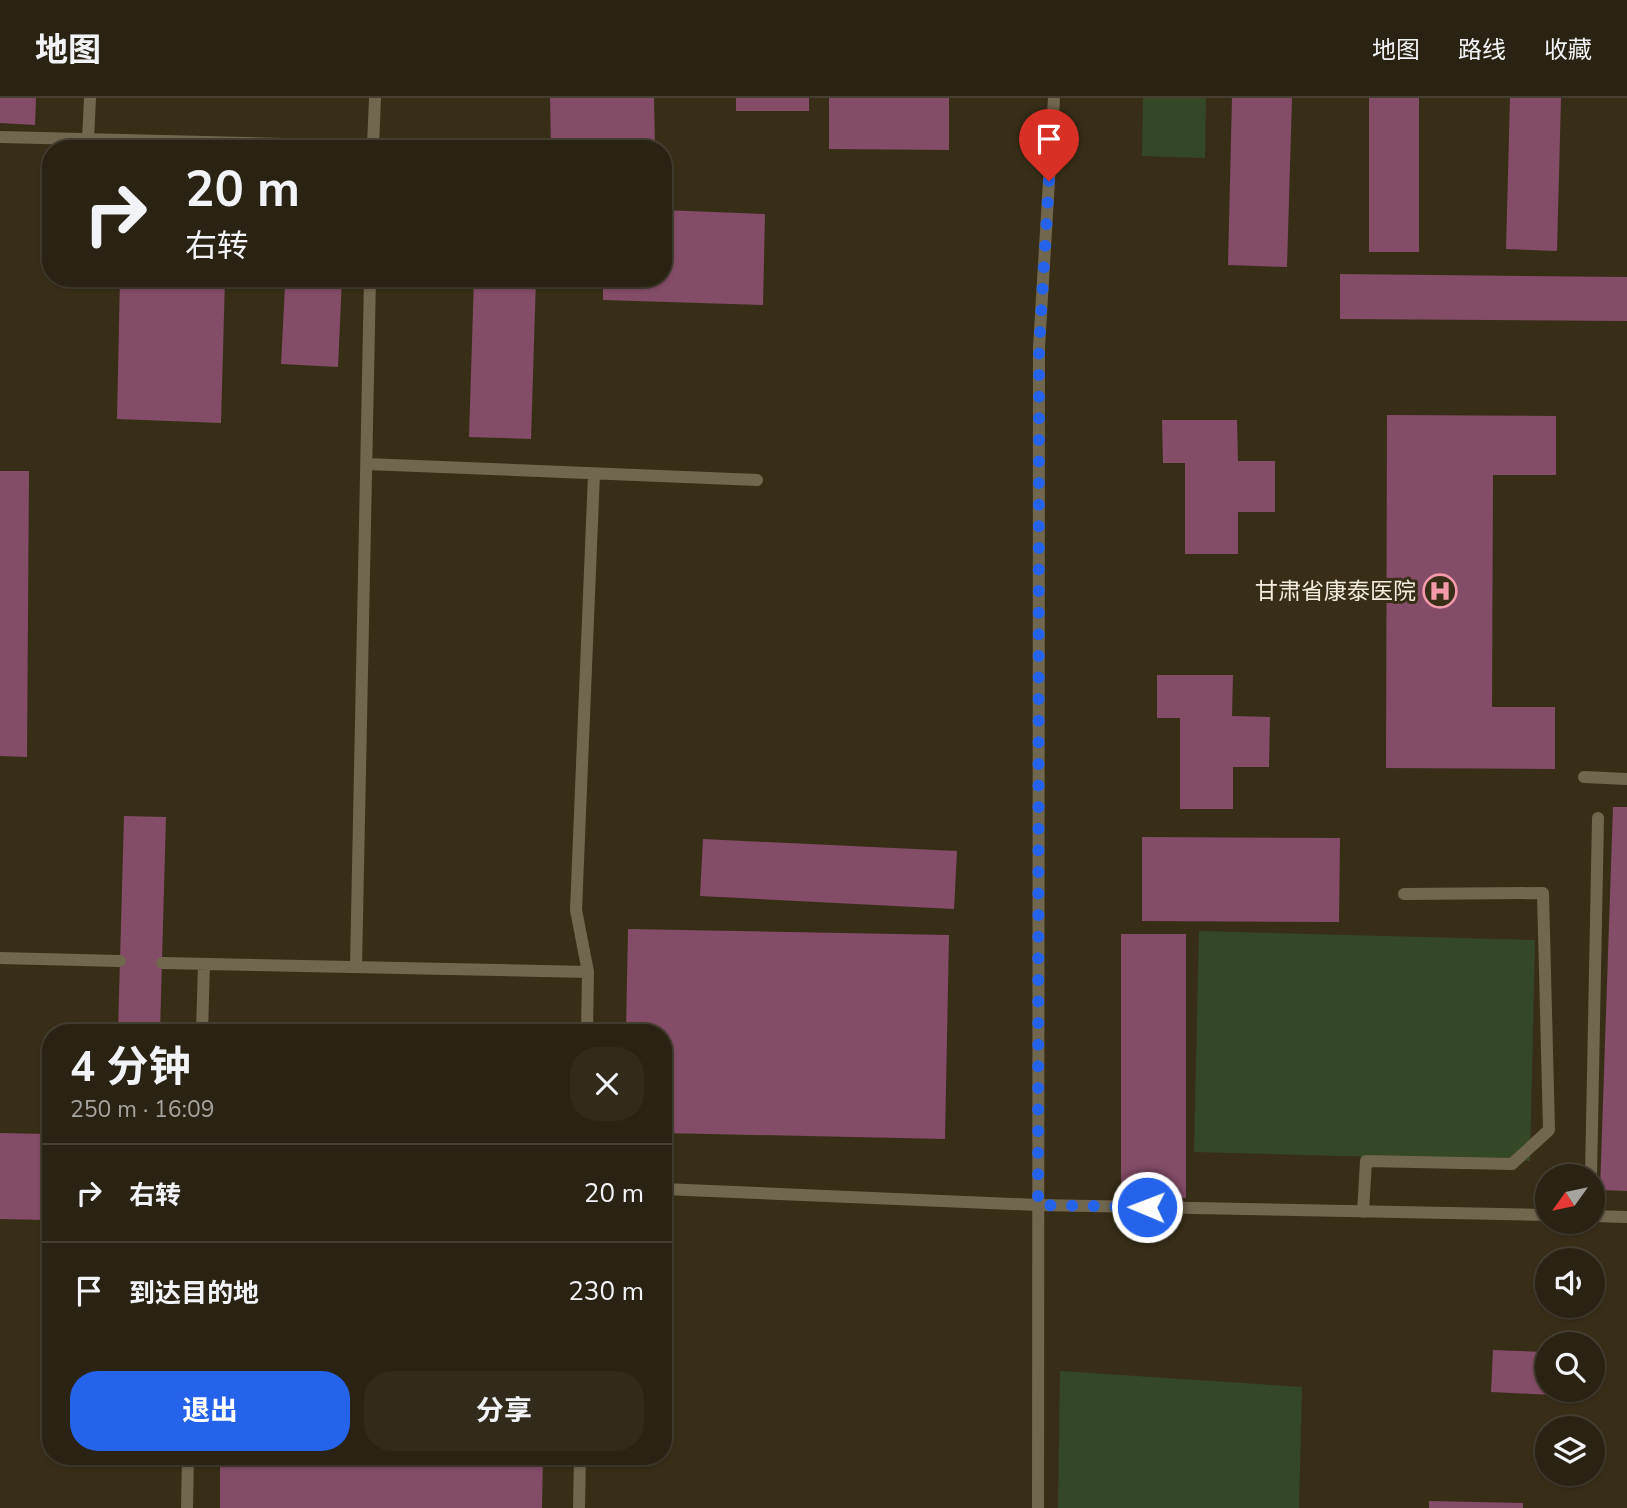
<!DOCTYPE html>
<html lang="zh">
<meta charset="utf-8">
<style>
:root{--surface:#2a2212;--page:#322a1b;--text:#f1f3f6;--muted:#a5a49f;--line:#463f32;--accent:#2563eb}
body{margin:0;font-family:"Nunito Sans","Noto Sans SC",sans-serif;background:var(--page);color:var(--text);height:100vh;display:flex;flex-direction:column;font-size:26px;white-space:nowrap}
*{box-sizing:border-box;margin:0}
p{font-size:23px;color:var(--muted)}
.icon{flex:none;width:38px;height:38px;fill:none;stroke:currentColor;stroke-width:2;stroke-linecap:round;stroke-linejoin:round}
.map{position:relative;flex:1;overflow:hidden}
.side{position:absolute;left:42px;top:926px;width:630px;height:441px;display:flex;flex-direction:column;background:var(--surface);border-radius:28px;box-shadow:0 2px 5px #0004,0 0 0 2px var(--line)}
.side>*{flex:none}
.guide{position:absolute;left:42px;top:42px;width:630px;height:147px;border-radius:28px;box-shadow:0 2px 5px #0004,0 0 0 2px var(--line);background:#2a2212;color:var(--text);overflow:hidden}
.needle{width:46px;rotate:237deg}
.fabs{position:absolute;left:1535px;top:1066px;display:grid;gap:14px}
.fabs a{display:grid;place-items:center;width:70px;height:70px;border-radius:50%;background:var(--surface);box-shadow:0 2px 5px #0004,0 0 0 2px var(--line);font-size:35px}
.pin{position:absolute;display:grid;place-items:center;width:60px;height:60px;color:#fff;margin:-72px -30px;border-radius:50% 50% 50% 0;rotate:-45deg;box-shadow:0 0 7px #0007}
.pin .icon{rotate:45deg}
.me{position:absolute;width:77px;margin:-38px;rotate:271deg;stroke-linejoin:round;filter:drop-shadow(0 0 5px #0008)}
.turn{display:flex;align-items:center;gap:24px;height:147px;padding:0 28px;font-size:32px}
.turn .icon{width:91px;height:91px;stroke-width:2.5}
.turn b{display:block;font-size:49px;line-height:60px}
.round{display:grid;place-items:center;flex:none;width:74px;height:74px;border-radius:28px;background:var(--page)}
.summary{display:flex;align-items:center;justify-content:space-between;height:119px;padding:0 28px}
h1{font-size:42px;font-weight:700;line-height:52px}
.cta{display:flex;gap:14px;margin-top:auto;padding:14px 28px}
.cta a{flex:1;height:80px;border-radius:28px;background:var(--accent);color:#fff;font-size:28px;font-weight:700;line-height:80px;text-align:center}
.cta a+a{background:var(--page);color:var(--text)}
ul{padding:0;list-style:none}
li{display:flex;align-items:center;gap:21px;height:98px;padding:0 28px;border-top:2px solid var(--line)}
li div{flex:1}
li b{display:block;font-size:26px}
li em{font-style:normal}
header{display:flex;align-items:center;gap:42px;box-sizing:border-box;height:98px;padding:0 35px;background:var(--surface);border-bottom:2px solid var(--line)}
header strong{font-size:33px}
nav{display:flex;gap:38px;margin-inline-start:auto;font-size:24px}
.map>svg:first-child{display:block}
.green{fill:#344827}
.building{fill:#834c67}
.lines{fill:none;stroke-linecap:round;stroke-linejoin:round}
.service{stroke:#71664e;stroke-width:12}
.route{stroke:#2563eb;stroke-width:12;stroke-dasharray:0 21.6}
.labels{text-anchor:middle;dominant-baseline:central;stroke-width:6;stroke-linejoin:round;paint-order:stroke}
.poi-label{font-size:23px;fill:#f2ecde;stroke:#382e18;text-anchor:end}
</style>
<header>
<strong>地图</strong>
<nav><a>地图</a><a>路线</a><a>收藏</a></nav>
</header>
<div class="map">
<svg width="1627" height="1410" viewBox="0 0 1627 1410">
<rect width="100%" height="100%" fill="#382e18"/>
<path class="green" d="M1143 0H1206L1205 60 1142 58Z
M1199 833 1535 842 1530 1063 1194 1054Z
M1060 1273 1302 1289 1299 1410H1058Z"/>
<path class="building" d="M0 0H36L35 27 0 25Z
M550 0H654L655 48 551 50Z
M736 0H809V13H736Z
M829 0H949V52L829 51Z
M1232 0H1292L1287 169 1228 167Z
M1369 0H1419V154H1369Z
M1510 0H1561L1557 153 1506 151Z
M663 112 765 116 763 207 603 202V180H663Z
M1340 176 1627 179V223L1340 221Z
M120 180H225L221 325 117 321Z
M250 180H342L338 269 281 266 285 188 250 186Z
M474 180H536L531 341 469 339Z
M1387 317 1556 318V377H1493L1492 609H1555V671L1386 670Z
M1162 322H1237L1238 363H1275V414H1238V456H1185V365H1163Z
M0 373H29L27 659 0 658Z
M1157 577H1233L1232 618 1270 619 1269 669H1233V711H1180V620H1157Z
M1613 709H1627V1093L1600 1092Z
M124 718 166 719 160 934H118Z
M1142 739 1340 740 1339 824 1142 823Z
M703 741 957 753 954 811 700 798Z
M628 831 949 837 945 1041 663 1035V934H626Z
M1121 836H1186V1100H1121Z
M0 1035 46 1036 44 1122 0 1121Z
M1493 1252 1547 1254V1292H1552V1297L1491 1294Z
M220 1358H543L542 1410H220Z
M1429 1403 1523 1405V1410H1429Z"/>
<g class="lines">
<path class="service" d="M0 39 373 48V51
M88 41 90 0
M373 48 375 0
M367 366 757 382
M1584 679 1627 681
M0 860 120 863
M162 865 588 874 587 934
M356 869 370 180
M588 874 576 812 594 376
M202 934 204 866
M1591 1078 1598 720
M663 1091 1038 1107 1547 1117
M1363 1114 1366 1063 1512 1066 1549 1032 1543 795 1404 796
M1592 1118 1627 1119
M187 1410 188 1358
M579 1410 580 1358
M1038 1410 1039 249 1054 0"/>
</g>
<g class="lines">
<path class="route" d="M1049 83 1039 250 1038 1107 1147 1109"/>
</g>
<defs>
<symbol id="hospital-ring" viewBox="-11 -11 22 22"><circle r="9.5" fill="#382e18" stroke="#f39aab" stroke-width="1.5"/><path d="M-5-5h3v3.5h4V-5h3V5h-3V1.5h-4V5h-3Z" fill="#f39aab"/></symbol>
</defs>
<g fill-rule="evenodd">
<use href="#hospital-ring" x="1421" y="474" width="38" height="38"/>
</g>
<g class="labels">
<g class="poi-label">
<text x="1416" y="493">甘肃省康泰医院</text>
</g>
</g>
</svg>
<div class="fabs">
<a><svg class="needle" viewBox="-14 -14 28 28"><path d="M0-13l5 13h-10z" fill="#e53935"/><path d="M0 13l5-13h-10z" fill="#a5a49f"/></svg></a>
<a><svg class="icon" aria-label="sound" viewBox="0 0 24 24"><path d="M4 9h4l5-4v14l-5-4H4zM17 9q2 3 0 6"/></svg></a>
<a><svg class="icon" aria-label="search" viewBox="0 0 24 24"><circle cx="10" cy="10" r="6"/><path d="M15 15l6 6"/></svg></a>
<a><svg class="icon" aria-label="layers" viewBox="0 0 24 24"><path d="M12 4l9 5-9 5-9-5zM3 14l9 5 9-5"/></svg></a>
</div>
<div class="pin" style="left:1049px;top:83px;background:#d93025"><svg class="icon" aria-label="arrive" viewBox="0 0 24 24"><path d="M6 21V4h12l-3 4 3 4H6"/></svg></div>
<svg class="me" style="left:1147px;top:1109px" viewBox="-20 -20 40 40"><circle r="17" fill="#2563eb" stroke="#fff" stroke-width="3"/><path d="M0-11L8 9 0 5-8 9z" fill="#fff"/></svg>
<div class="guide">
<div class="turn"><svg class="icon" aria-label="right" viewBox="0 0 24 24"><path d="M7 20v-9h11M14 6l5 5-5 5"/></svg><div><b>20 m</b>右转</div></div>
</div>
<section class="side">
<div class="summary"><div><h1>4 分钟</h1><p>250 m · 16:09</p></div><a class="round"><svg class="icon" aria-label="close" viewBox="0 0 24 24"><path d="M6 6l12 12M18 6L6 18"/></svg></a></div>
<ul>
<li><svg class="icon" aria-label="right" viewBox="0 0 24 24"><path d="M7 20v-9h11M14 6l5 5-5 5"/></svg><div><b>右转</b></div><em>20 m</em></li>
<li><svg class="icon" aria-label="arrive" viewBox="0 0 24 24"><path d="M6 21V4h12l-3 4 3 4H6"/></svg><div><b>到达目的地</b></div><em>230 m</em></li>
</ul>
<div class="cta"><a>退出</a><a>分享</a></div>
</section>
</div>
